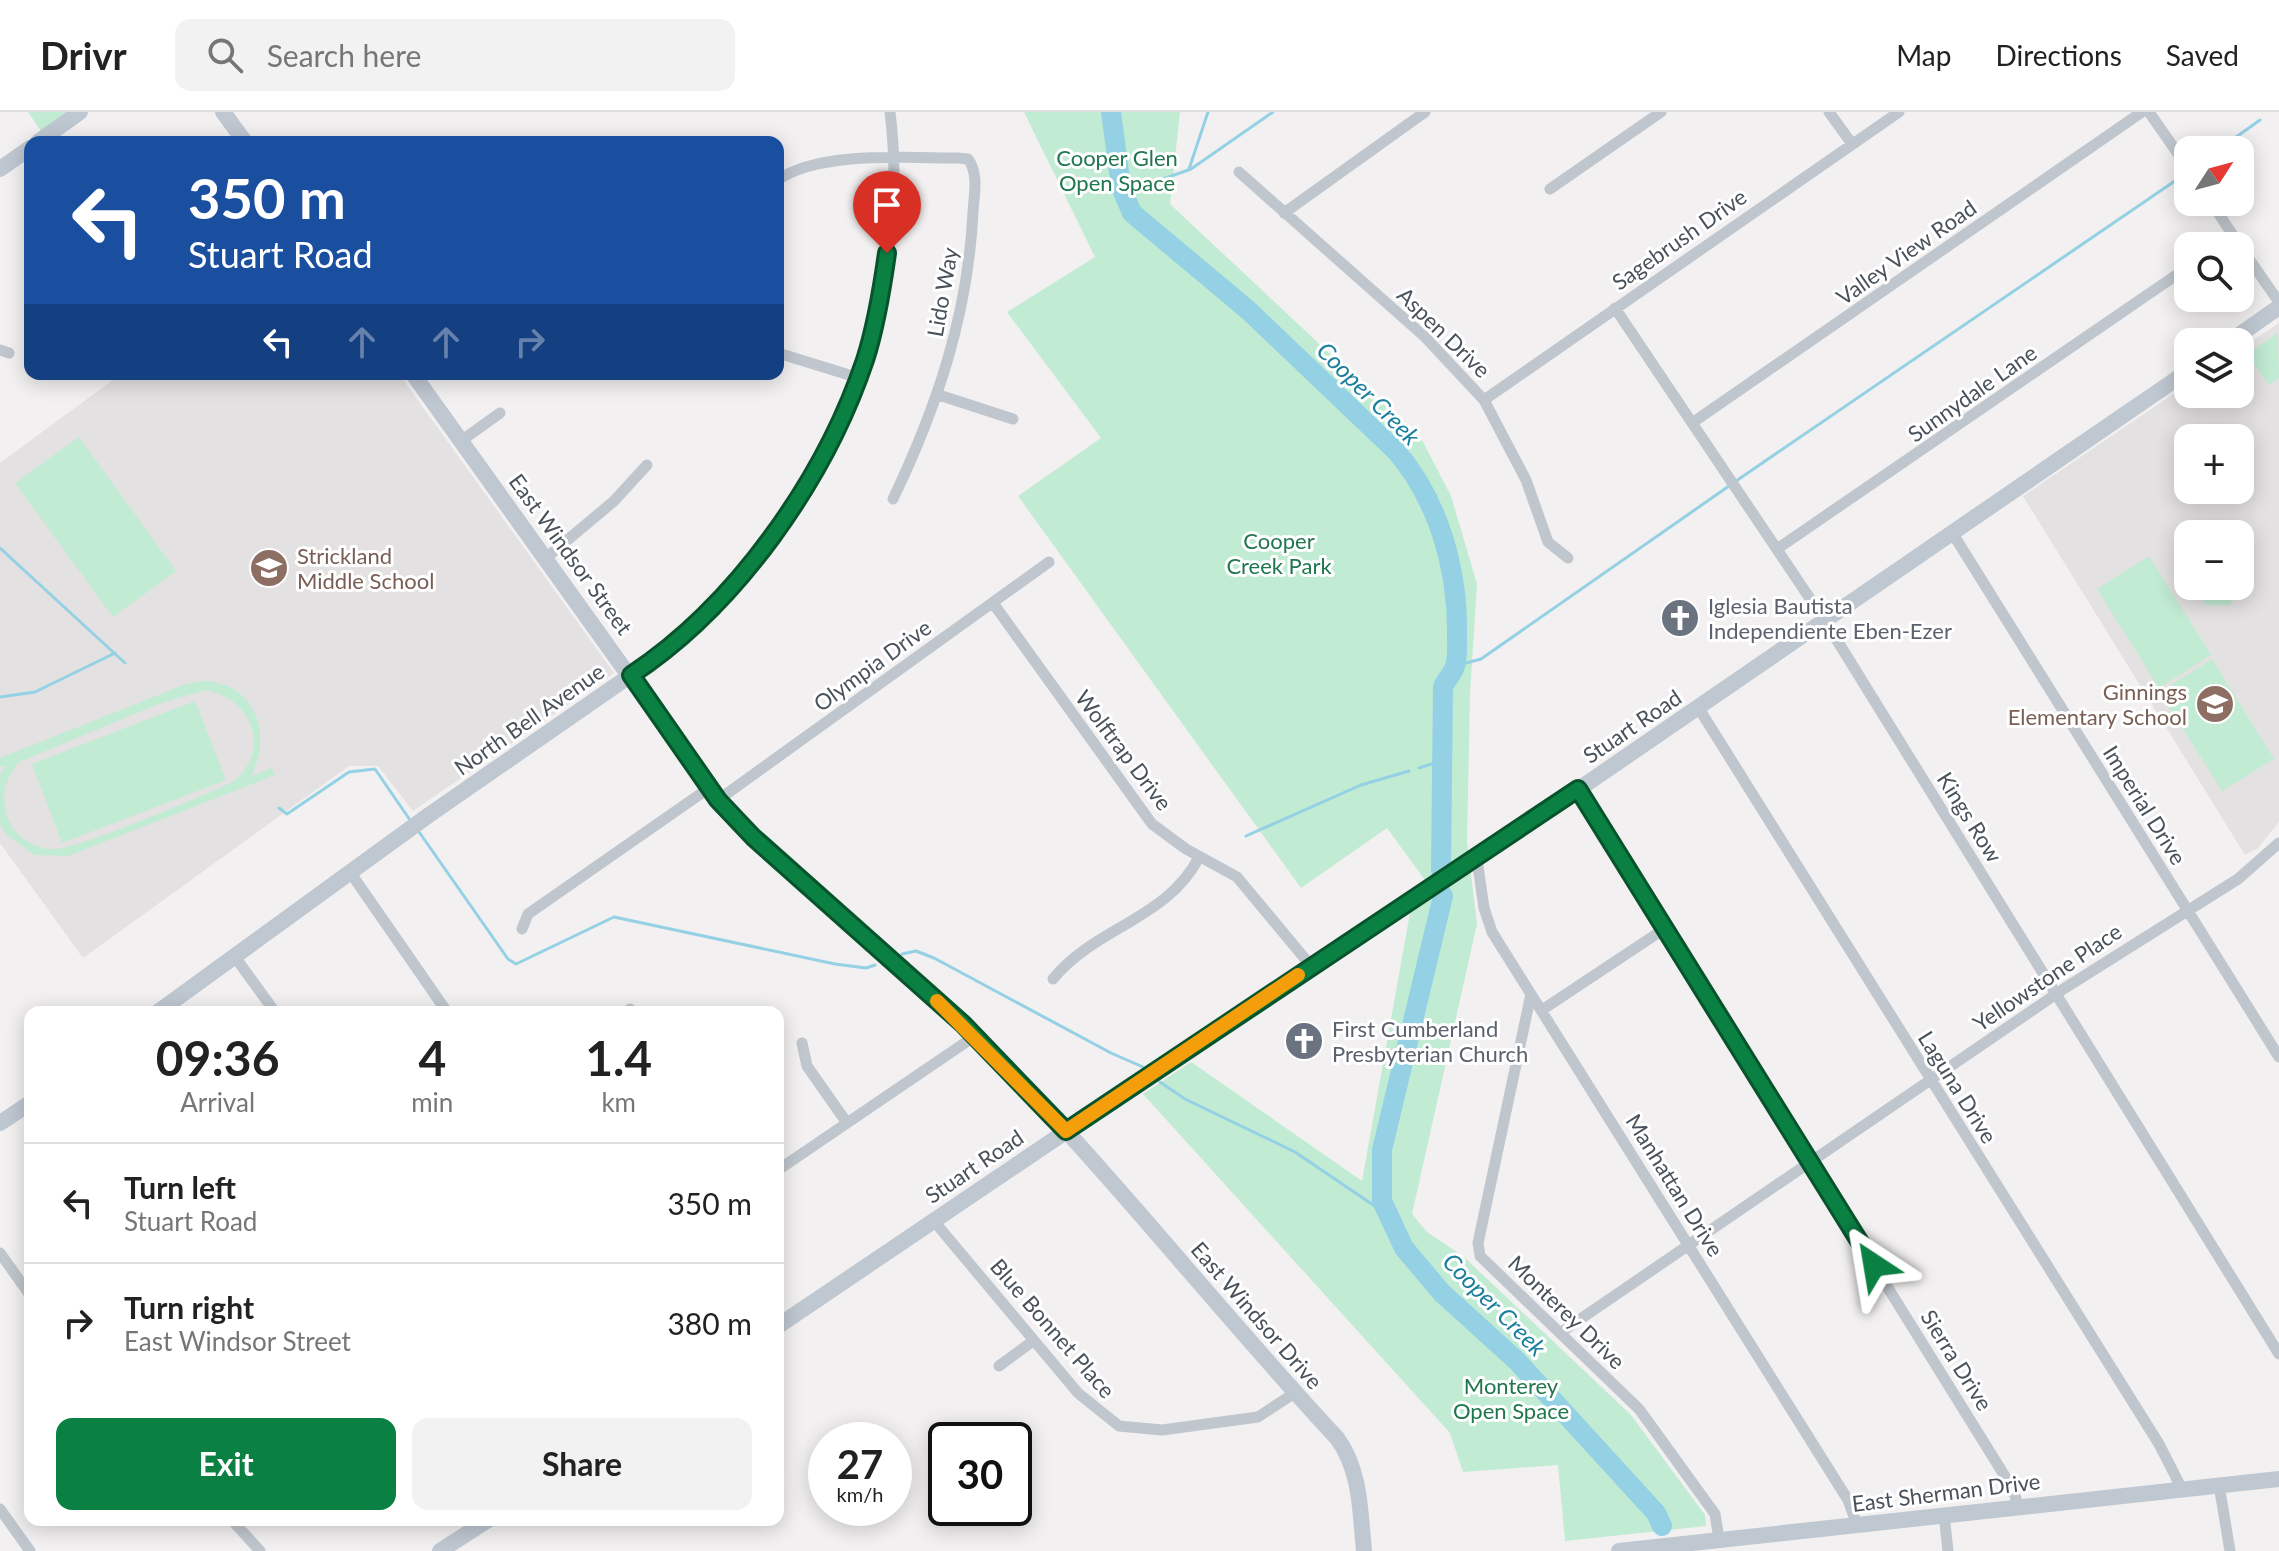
<!DOCTYPE html>
<meta charset="utf-8">
<style>
:root{--surface:#fff;--page:#f2f2f2;--text:#222;--muted:#767676;--line:#e0e0e0;--accent:#0b8043}
body{margin:0;font-family:Lato,sans-serif;background:var(--page);color:var(--text);height:100vh;display:flex;flex-direction:column;font-size:30px;white-space:nowrap}
*{box-sizing:border-box;margin:0}
p{font-size:26px;color:var(--muted)}
.icon{flex:none;width:44px;height:44px;fill:none;stroke:currentColor;stroke-width:2;stroke-linecap:round;stroke-linejoin:round}
.map{position:relative;flex:1;overflow:hidden}
.sheet{position:absolute;left:24px;top:894px;width:760px;height:520px;display:flex;flex-direction:column;background:var(--surface);border-radius:16px;box-shadow:0 4px 20px #0003}
.sheet>*{flex:none}
.hud{position:absolute;left:24px;top:24px;width:760px;height:244px;border-radius:16px;box-shadow:0 4px 20px #0003;background:#1a4fa0;color:#fff;overflow:hidden}
.needle{width:52px;rotate:54deg}
.fabs{position:absolute;left:2174px;top:24px;display:grid;gap:16px}
.fabs a{display:grid;place-items:center;width:80px;height:80px;border-radius:16px;background:var(--surface);box-shadow:0 4px 20px #0003;font-size:40px}
.speed{position:absolute;left:808px;top:1310px;display:flex;gap:16px;font-size:40px;font-weight:700;text-align:center}
.speed>*{display:grid;place-content:center;width:104px;height:104px;border-radius:50%;background:var(--surface);box-shadow:0 4px 20px #0003;line-height:1}
.speed small{font-size:20px;font-weight:400}
.speed .limit{border:4px solid #111;border-radius:12px;background:#fff;color:#111}
.pin{position:absolute;display:grid;place-items:center;width:68px;height:68px;color:#fff;margin:-82px -34px;border-radius:50% 50% 50% 0;rotate:-45deg;box-shadow:0 0 8px #0007}
.pin .icon{rotate:45deg}
.me{position:absolute;width:88px;margin:-44px;rotate:327deg;stroke-linejoin:round;filter:drop-shadow(0 0 6px #0008)}
.turn{display:flex;align-items:center;gap:28px;height:168px;padding:0 32px;font-size:36px}
.turn .icon{width:104px;height:104px;stroke-width:2.5}
.turn b{display:block;font-size:56px;line-height:68px}
.lanes{display:flex;align-items:center;height:76px;padding:0 32px;background:#0003;justify-content:center;gap:40px;direction:ltr}
.lanes .off{opacity:.35}
.eta{display:flex;justify-content:space-evenly;align-items:center;height:136px;text-align:center}
.eta b{font-size:48px;font-weight:700;line-height:56px}
.button{display:flex;gap:16px;margin-top:auto;padding:16px 32px}
.button a{flex:1;height:92px;border-radius:16px;background:var(--accent);color:#fff;font-size:32px;font-weight:700;line-height:92px;text-align:center}
.button a+a{background:var(--page);color:var(--text)}
ul{padding:0;list-style:none}
li{display:flex;align-items:center;gap:24px;height:120px;padding:0 32px;border-top:2px solid var(--line)}
li div{flex:1}
li b{display:block;font-size:30px}
li em{font-style:normal}
header{display:flex;align-items:center;gap:48px;box-sizing:border-box;height:112px;padding:0 40px;background:var(--surface);border-bottom:2px solid var(--line)}
header strong{font-size:38px}
nav{display:flex;gap:44px;margin-inline-start:auto;font-size:28px}
.search{width:560px;height:72px;background:var(--page);display:flex;align-items:center;gap:20px;box-sizing:border-box;padding:0 28px;border-radius:16px;color:var(--muted);font-size:30px}
.map>svg:first-child{display:block}
.education{fill:#e3e1e1;fill-rule:evenodd}
.green{fill:#c2ebd3;fill-rule:evenodd}
.lines{fill:none;stroke-linecap:round;stroke-linejoin:round}
.stream{stroke:#94d1e4;stroke-width:3}
.river{stroke:#94d1e4;stroke-width:20}
.street{stroke:#bfc6cd;stroke-width:11}
.secondary{stroke:#bfc7d1;stroke-width:16}
.route-casing{stroke:#07532c;stroke-width:20}
.route{stroke:#0b8043;stroke-width:14}
.slow{stroke:#f59e0b;stroke-width:14}
.labels{text-anchor:middle;dominant-baseline:central;stroke-width:6;stroke-linejoin:round;paint-order:stroke}
.park-label{font-size:22px;fill:#20764d;stroke:#fff}
.street-label{font-size:22px;fill:#49525b;stroke:#fff}
.education-label{font-size:22px;fill:#785e54;stroke:#fff;text-anchor:start}
.worship-label{font-size:22px;fill:#5b616d;stroke:#fff;text-anchor:start}
.water-label{font-size:24px;font-style:italic;fill:#1a7f9d;stroke:#fff}
</style>
<header>
<strong>Drivr</strong>
<div class="search"><svg class="icon" aria-label="search" viewBox="0 0 24 24"><circle cx="10" cy="10" r="6"/><path d="M15 15l6 6"/></svg>Search here</div>
<nav><a>Map</a><a>Directions</a><a>Saved</a></nav>
</header>
<div class="map">
<svg width="2279" height="1439" viewBox="0 0 2279 1439">
<rect width="100%" height="100%" fill="#f2f0f0"/>
<path class="education" d="M2279 211V710L2257 737 2245 743 2023 384 2188 272V282H2240V237ZM2188 326H2240V378H2188ZM2188 422H2240V474H2188Z
M121 262H399L614 561 413 699 378 654H349L83 846 0 731V351Z"/>
<path class="green" d="M28 0H67L41 19Z
M1024 0H1180L1170 92 1422 328 1451 384 1477 472 1470 581 1467 730 1477 812 1412 1102 1427 1120 1464 1145 1631 1303 1705 1403 1706 1414 1565 1429 1558 1353 1463 1360 1450 1321 1143 982 1191 950 1362 1069 1410 801 1425 768 1387 716 1301 776 1018 384 1101 326 1007 200 1095 145Z
M2278 220 2279 266 2269 273 2247 243Z
M79 325 176 459 113 505 15 371Z
M2149 444 2211 543 2159 576 2097 477Z
M2208 474H2228L2235 484 2230 493H2205L2203 481Z
M2212 547 2274 647 2222 679 2160 580Z
M203 569C255 570 273 622 251 664L272 656 275 663 68 744 34 743 6 722 0 712V663L5 654 0 655V646L186 572ZM206 578C253 587 273 641 231 671 201 684 76 739 51 737 32 736 15 724 8 707 0 685 5 667 19 650L161 591Z
M195 589 226 668 62 731 32 652Z"/>
<g class="lines">
<path class="stream" d="M2218 38 2260 8
M1189 57 1208 0
M1126 90 1146 73 1191 57 1273 0
M1736 369 2188 60
M0 436 125 551
M1455 554 1481 547 1729 374
M0 585 35 580 115 541
M1419 656 1441 649
M279 696 287 702 349 660 375 657 410 708
M417 717 508 847 516 852 614 805 835 852 866 856 875 853
M1246 724 1361 673 1409 659
M902 842 916 839 934 846 1111 941 1143 955
M1160 970 1185 987 1295 1040 1385 1101"/>
<path class="river" d="M1111 0 1121 75 1132 101 1248 198 1396 339C1439 389 1458 458 1457 523 1457 533 1458 545 1455 554 1453 562 1446 567 1443 575L1441 758
M1443 784 1382 1038V1089L1404 1136 1442 1181 1517 1249 1656 1401 1662 1414"/>
<path class="street" d="M1829 0 1852 32
M2149 0 2188 56
M1239 60 1425 225 1484 288 1526 368 1548 430 1568 446
M778 68C818 39 908 46 958 46L968 47C979 62 974 82 973 100 968 203 937 295 893 387
M1550 77 1661 0
M2211 90 2240 134
M1284 101 1425 0
M2219 134 2233 124
M2240 134 2279 190
M1615 196 1825 509 2279 1242
M0 238 9 241
M778 241 859 266
M939 283 1013 307
M1484 288 1899 0
M1692 311 2142 0
M461 329 500 301
M1953 422 2279 945
M1777 437 2188 155
M546 446 614 389 647 353
M993 491 1152 712 1186 737 1237 765 1311 854
M631 563C671 537 703 505 734 469 846 342 911 172 890 0
M1698 595 2159 1332 2182 1377
M1578 677 2011 1374 2019 1394
M718 688 1049 450
M1477 747 1484 796 1492 820 1848 1388 1857 1413
M350 760 447 900
M522 817 528 802 709 676
M235 845 275 900
M1053 867C1094 816 1169 806 1199 745
M1531 882 1478 1131 1480 1144 1639 1297 1715 1402 1719 1427
M1542 898 1664 817
M630 900V897
M802 931 807 954 847 1011
M778 1058 975 924
M933 1108 1078 1281 1119 1314 1162 1318 1258 1305 1296 1280
M0 1141 30 1183
M1560 1221 2065 876 2238 767 2279 731
M999 1254 1033 1229
M2219 1373 2230 1439
M0 1397 30 1439
M1944 1402 1948 1439
M232 1408 260 1439"/>
<path class="secondary" d="M223 0 245 30
M38 30 80 0
M0 57 30 36
M2229 230 2279 195
M413 262 718 688C794 769 884 835 964 913 1097 1042 1210 1190 1337 1326 1361 1359 1360 1399 1364 1439
M158 900 429 703 631 563
M0 1011 30 991
M778 1214 1311 854 1455 762 2188 259
M440 1439 488 1408
M1619 1439 2279 1367"/>
</g>
<g class="lines">
<defs>
<path id="route" d="M887 141C882 177 876 214 865 248 825 367 736 494 631 563L718 688 753 725 963 912 1066 1019 1578 677 1874 1153"/>
</defs>
<use href="#route" class="route-casing"/>
<use href="#route" class="route"/>
<path class="slow" d="M937 889 1066 1019 1298 863"/>
</g>
<defs>
<symbol id="school-disc" viewBox="-11 -11 22 22"><circle r="9.5" fill="#8d6e63" stroke="#fff"/><path d="M0-5L7-2L0 1L-7-2ZM-4 1L0 2.5L4 1V4Q0 6-4 4Z" fill="#fff"/></symbol>
<symbol id="church-disc" viewBox="-11 -11 22 22"><circle r="9.5" fill="#6b7280" stroke="#fff"/><path d="M-1.2-6h2.4v3.5h3.3v2.4h-3.3V6h-2.4V-.1h-3.3v-2.4h3.3Z" fill="#fff"/></symbol>
</defs>
<g fill-rule="evenodd">
<use href="#school-disc" x="247" y="434" width="44" height="44"/>
<use href="#church-disc" x="1658" y="484" width="44" height="44"/>
<use href="#school-disc" x="2193" y="570" width="44" height="44"/>
<use href="#church-disc" x="1282" y="907" width="44" height="44"/>
</g>
<g class="labels">
<g class="park-label">
<text x="1117" y="45">Cooper Glen<tspan x="1117" dy="25">Open Space</tspan></text>
<text x="1279" y="428">Cooper<tspan x="1279" dy="25">Creek Park</tspan></text>
<text x="1511" y="1273">Monterey<tspan x="1511" dy="25">Open Space</tspan></text>
</g>
<g class="street-label">
<text transform="translate(1679 127) rotate(-35)">Sagebrush Drive</text>
<text transform="translate(1906 140) rotate(-35)">Valley View Road</text>
<text transform="translate(942 180) rotate(-80)">Lido Way</text>
<text transform="translate(1444 220) rotate(44)">Aspen Drive</text>
<text transform="translate(1972 281) rotate(-35)">Sunnydale Lane</text>
<text transform="translate(571 442) rotate(54)">East Windsor Street</text>
<text transform="translate(872 553) rotate(-36)">Olympia Drive</text>
<text transform="translate(529 607) rotate(-35)">North Bell Avenue</text>
<text transform="translate(1632 614) rotate(-34)">Stuart Road</text>
<text transform="translate(1124 638) rotate(53)">Wolftrap Drive</text>
<text transform="translate(2145 693) rotate(58)">Imperial Drive</text>
<text transform="translate(1970 705) rotate(58)">Kings Row</text>
<text transform="translate(2047 865) rotate(-34)">Yellowstone Place</text>
<text transform="translate(1958 975) rotate(58)">Laguna Drive</text>
<text transform="translate(974 1054) rotate(-34)">Stuart Road</text>
<text transform="translate(1675 1073) rotate(58)">Manhattan Drive</text>
<text transform="translate(1567 1200) rotate(44)">Monterey Drive</text>
<text transform="translate(1257 1203) rotate(49)">East Windsor Drive</text>
<text transform="translate(1053 1216) rotate(49)">Blue Bonnet Place</text>
<text transform="translate(1957 1248) rotate(58)">Sierra Drive</text>
<text transform="translate(1946 1380) rotate(-7)">East Sherman Drive</text>
</g>
<g class="education-label">
<text x="297" y="443">Strickland<tspan x="297" dy="25">Middle School</tspan></text>
<text x="2187" y="579" text-anchor="end">Ginnings<tspan x="2187" dy="25">Elementary School</tspan></text>
</g>
<g class="worship-label">
<text x="1708" y="493">Iglesia Bautista<tspan x="1708" dy="25">Independiente Eben-Ezer</tspan></text>
<text x="1332" y="916">First Cumberland<tspan x="1332" dy="25">Presbyterian Church</tspan></text>
</g>
<g class="water-label">
<text transform="translate(1369 281) rotate(45)">Cooper Creek</text>
<text transform="translate(1495 1192) rotate(45)">Cooper Creek</text>
</g>
</g>
</svg>
<div class="fabs">
<a><svg class="needle" viewBox="-14 -14 28 28"><path d="M0-13l5 13h-10z" fill="#e53935"/><path d="M0 13l5-13h-10z" fill="#767676"/></svg></a>
<a><svg class="icon" aria-label="search" viewBox="0 0 24 24"><circle cx="10" cy="10" r="6"/><path d="M15 15l6 6"/></svg></a>
<a><svg class="icon" aria-label="layers" viewBox="0 0 24 24"><path d="M12 4l9 5-9 5-9-5zM3 14l9 5 9-5"/></svg></a>
<a>+</a>
<a>−</a>
</div>
<div class="speed"><div>27<small>km/h</small></div><div class="limit">30</div></div>
<div class="pin" style="left:887px;top:141px;background:#d93025"><svg class="icon" aria-label="arrive" viewBox="0 0 24 24"><path d="M6 21V4h12l-3 4 3 4H6"/></svg></div>
<svg class="me" style="left:1874px;top:1153px" viewBox="-20 -20 40 40"><path d="M0-17L14 15 0 8-14 15z" fill="#0b8043" stroke="#fff" stroke-width="4"/></svg>
<div class="hud">
<div class="turn"><svg class="icon" aria-label="left" viewBox="0 0 24 24"><path d="M17 20v-9H6M10 6l-5 5 5 5"/></svg><div><b>350 m</b>Stuart Road</div></div>
<div class="lanes"><svg class="icon" aria-label="left" viewBox="0 0 24 24"><path d="M17 20v-9H6M10 6l-5 5 5 5"/></svg><svg class="icon off" aria-label="ahead" viewBox="0 0 24 24"><path d="M12 20V5M6 11l6-6 6 6"/></svg><svg class="icon off" aria-label="ahead" viewBox="0 0 24 24"><path d="M12 20V5M6 11l6-6 6 6"/></svg><svg class="icon off" aria-label="right" viewBox="0 0 24 24"><path d="M7 20v-9h11M14 6l5 5-5 5"/></svg></div>
</div>
<section class="sheet">
<div class="eta">
<div><b>09:36</b><p>Arrival</p></div>
<div><b>4</b><p>min</p></div>
<div><b>1.4</b><p>km</p></div>
</div>
<ul>
<li><svg class="icon" aria-label="left" viewBox="0 0 24 24"><path d="M17 20v-9H6M10 6l-5 5 5 5"/></svg><div><b>Turn left</b><p>Stuart Road</p></div><em>350 m</em></li>
<li><svg class="icon" aria-label="right" viewBox="0 0 24 24"><path d="M7 20v-9h11M14 6l5 5-5 5"/></svg><div><b>Turn right</b><p>East Windsor Street</p></div><em>380 m</em></li>
</ul>
<div class="button"><a>Exit</a><a>Share</a></div>
</section>
</div>
